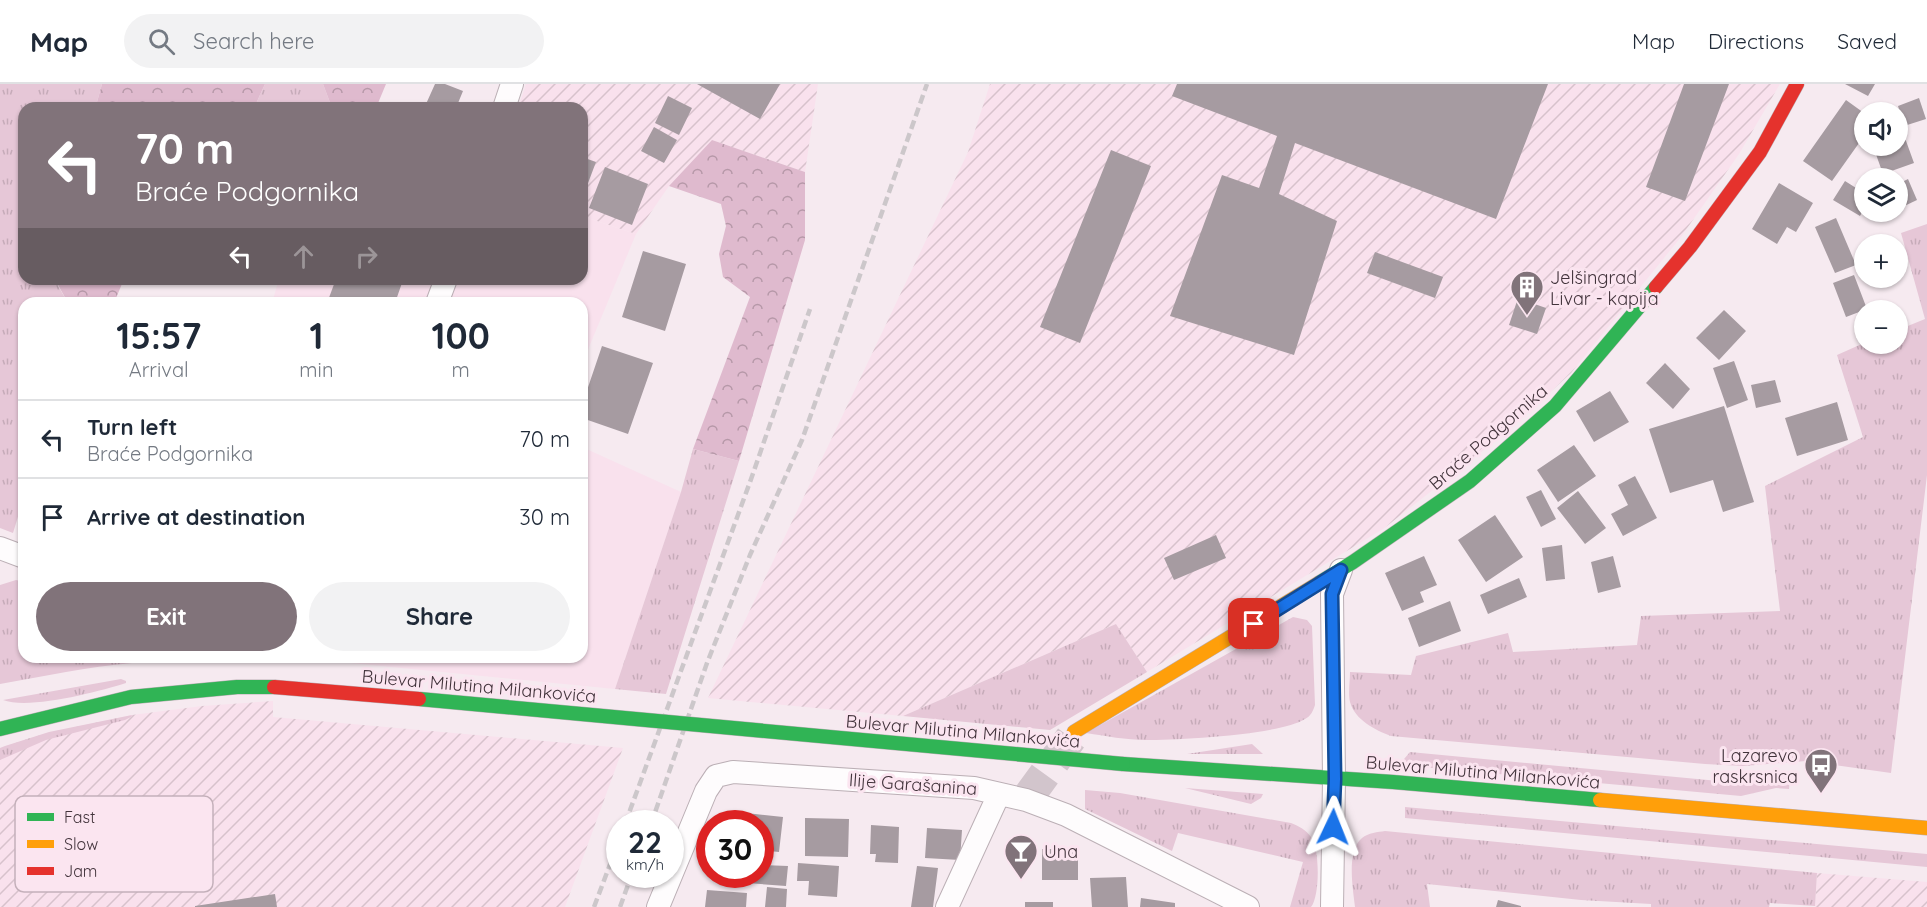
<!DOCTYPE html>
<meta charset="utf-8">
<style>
:root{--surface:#fff;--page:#f2f2f3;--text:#1f2937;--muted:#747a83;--line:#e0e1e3;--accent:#81737a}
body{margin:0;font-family:Quicksand,sans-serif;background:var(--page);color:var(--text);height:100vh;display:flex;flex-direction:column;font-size:22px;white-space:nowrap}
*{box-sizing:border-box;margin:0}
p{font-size:20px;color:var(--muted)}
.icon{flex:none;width:33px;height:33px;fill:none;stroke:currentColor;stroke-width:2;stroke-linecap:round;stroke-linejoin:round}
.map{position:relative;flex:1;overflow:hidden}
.panel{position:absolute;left:18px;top:213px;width:570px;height:366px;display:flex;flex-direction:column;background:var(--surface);border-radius:18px;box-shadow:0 2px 4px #0004}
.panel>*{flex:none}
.top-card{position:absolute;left:18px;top:18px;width:570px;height:183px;border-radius:18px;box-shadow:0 2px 4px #0004;background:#81737a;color:#fff;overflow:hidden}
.buttons{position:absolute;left:1854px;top:18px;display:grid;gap:12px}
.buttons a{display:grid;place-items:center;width:54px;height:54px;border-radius:50%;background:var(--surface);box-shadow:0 2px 4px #0004;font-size:30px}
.speed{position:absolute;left:606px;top:726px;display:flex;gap:12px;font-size:30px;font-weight:700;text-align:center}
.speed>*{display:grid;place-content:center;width:78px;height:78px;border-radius:50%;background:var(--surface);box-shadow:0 2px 4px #0004;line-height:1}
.speed small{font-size:15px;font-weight:400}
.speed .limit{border:9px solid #d22;background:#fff;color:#111}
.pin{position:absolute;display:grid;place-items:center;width:51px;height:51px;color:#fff;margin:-26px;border-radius:12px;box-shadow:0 3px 9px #0006}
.me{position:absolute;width:66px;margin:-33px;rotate:2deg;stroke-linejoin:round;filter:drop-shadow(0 0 4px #0008)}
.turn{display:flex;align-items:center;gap:21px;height:126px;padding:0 18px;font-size:27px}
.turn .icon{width:78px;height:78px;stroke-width:2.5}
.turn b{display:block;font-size:42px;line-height:51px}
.lanes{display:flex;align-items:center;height:57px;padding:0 18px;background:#0003;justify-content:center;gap:30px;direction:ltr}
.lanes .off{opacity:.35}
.eta{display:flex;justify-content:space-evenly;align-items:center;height:102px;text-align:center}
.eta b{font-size:36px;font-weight:800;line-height:42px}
.button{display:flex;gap:12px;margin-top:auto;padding:12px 18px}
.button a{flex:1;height:69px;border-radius:36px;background:var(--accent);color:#fff;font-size:24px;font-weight:800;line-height:69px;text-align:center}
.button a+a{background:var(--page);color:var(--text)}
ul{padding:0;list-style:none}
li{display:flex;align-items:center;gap:18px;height:78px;padding:0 18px;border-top:2px solid var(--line)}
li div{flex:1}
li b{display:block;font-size:22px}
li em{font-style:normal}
header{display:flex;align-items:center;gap:36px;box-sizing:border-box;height:84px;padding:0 30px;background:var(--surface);border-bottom:2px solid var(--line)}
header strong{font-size:28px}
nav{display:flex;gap:33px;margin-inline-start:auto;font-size:21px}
.search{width:420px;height:54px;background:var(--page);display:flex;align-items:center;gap:15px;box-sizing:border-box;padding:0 21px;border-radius:33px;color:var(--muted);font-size:22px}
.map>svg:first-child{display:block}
.built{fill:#f9e1ed}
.industrial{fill:url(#industrial-furrows)}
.grass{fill:url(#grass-tufts)}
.forest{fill:url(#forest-crowns)}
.building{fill:#a69ba1}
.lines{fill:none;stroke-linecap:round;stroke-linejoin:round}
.secondary-tunnel{stroke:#d2c5cc;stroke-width:32;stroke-dasharray:32 16;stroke-linecap:butt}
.street-casing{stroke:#bbafb5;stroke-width:24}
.fast-casing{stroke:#bbafb5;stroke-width:15}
.slow-casing{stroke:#bbafb5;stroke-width:15}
.jam-casing{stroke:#bbafb5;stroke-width:15}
.street{stroke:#fefcfd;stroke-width:22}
.fast{stroke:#30b455;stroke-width:14}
.slow{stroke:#ff9f0a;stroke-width:14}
.jam{stroke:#e5322d;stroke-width:14}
.rail{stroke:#ccc7ca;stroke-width:4.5;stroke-dasharray:9 4.5;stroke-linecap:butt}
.fast-bridge-casing{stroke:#bbafb5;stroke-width:15;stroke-linecap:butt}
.jam-bridge-casing{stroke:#bbafb5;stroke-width:15;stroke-linecap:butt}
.fast-bridge{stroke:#30b455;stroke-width:14}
.jam-bridge{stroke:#e5322d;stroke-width:14}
.route-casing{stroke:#114b97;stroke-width:15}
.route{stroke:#1a73e8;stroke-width:10}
.labels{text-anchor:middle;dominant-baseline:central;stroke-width:6;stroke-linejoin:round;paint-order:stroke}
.poi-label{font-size:18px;fill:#42333b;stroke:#fbe5f0;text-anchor:start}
.street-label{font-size:18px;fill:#42333b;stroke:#fbe5f0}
.key{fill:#fbe5f0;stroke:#c4b0ba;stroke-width:1.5}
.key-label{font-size:16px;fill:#42333b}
</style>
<header>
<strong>Map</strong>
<div class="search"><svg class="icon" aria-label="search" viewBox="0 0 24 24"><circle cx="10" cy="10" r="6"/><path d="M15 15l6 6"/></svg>Search here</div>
<nav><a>Map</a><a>Directions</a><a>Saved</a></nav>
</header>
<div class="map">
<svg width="1927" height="823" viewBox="0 0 1927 823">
<defs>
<pattern id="industrial-furrows" width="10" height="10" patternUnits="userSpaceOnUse" patternTransform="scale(1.5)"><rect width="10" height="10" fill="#f9e1ed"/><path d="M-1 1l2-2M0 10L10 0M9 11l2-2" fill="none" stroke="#d7c2cc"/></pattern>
<pattern id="grass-tufts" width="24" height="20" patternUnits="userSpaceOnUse" patternTransform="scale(1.5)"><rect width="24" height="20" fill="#e6c7d7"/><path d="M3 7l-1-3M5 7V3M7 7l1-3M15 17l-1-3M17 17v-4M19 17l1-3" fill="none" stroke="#c6abb9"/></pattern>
<pattern id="forest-crowns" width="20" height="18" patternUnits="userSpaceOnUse" patternTransform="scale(1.5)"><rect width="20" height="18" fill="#dfbace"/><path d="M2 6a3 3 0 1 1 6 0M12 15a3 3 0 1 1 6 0" fill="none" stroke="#b698a8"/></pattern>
</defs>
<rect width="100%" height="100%" fill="#f6eaf0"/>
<path class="built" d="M582 132 636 150 582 280V219H272L279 195H582Z
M582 363 681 408 615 605 291 573H582Z"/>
<path class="industrial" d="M526 0H818L805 88 712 56 669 102 636 150 582 132V24H518Z
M990 0H1780L1739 70 1681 153 1571 289 1507 348 1383 445 1147 588 1116 540 903 632 708 614 968 68Z
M273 617V633L623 664 565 823H0V664L47 649 132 631 202 622Z
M1817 789 1927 798V823H1815Z"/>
<path class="grass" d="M0 0H102L97 18 92 24H24V195H58L57 200 68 219H24V413L13 449 0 444Z
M265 0H323L332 24H254Z
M1927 140V391L1891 689 1806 677 1743 682 1705 680 1391 652C1375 646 1355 636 1350 618 1348 609 1350 597 1350 588L1411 591 1416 572 1508 549 1513 568 1637 561 1641 532 1780 527 1765 402 1863 353 1837 271 1864 259 1898 260V246L1925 235 1901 149Z
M693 365 739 377 666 610 615 605 681 408Z
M16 496 24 498V573H275V577C228 575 180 575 132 579 88 583 44 592 0 600V501Z
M1293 533 1307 536 1312 542 1315 621C1313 627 1311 632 1305 635 1280 651 1178 656 1146 656 1126 656 1106 652 1086 649Z
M1116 540 1147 588 1050 646 903 632Z
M121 595 126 597V599C97 608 29 626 3 616Z
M132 631 131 633 125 636 46 656 0 676V664L5 662 49 648Z
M1252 660 1263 670H1187Z
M1410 668 1740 699 1790 694 1789 705 1776 704 1741 712 1399 681Z
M1185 704 1263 710 1261 714 1251 720Z
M1085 706 1120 709 1291 739C1299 742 1306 746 1311 753 1320 765 1320 812 1311 823H1290L1303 778 1178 749 1172 767 1085 725Z
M1405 723 1927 770V783L1405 734Z
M1385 747 1817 789 1815 822 1770 819 1769 823H1651V820L1581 816 1427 800 1430 823H1355C1353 805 1346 767 1362 754 1368 749 1378 748 1385 747Z"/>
<path class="forest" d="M102 0H265L254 24H92L97 18Z
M323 0H386L376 24H332Z
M712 56 805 88V156L739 377 693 365 750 213 723 193 719 170 726 142 721 120 669 102Z
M58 195H124L114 219H68L57 199Z"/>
<path class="building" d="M435 0H445L463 7 456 24H437L426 20Z
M697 0H780L760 35Z
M1177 0H1548L1496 135 1295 59 1279 110 1337 137 1294 271 1170 232 1222 91 1259 104 1277 52 1172 12Z
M1684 0H1729L1685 117 1646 103Z
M1845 0H1875L1868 12Z
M668 12 692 24 679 51 655 39Z
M1919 14 1926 35 1904 42 1898 22Z
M1846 16 1864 29V52L1832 97 1803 77Z
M654 43 677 56 664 79 641 67Z
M1901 43 1914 79 1883 90 1873 62H1898V44Z
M1111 66 1151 82 1080 259 1040 243Z
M582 73 596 78 582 115Z
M605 83 648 100 632 141 589 124Z
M1908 95 1917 116 1898 125V100Z
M1845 97 1864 109V125L1860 132 1833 116Z
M1779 99 1813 119 1796 148 1787 143 1777 160 1752 145Z
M1836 134 1856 181 1835 189 1815 143Z
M643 167 686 180 665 247 622 233Z
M1375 168 1443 193 1435 214 1367 189Z
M1854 191 1867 225 1846 233 1833 199Z
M336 195H401L403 196 395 219H327Z
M1518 214 1546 224 1537 250 1509 241Z
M1724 226 1746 247 1719 276 1696 254Z
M602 262 653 279 628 350 582 334V321Z
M1734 277 1748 316 1727 324 1713 284Z
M1665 279 1690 305 1673 325 1646 299Z
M1775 296 1781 318 1756 324 1751 301Z
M1610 307 1629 338 1594 358 1576 327Z
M1837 318 1848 356 1797 372 1785 334Z
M1724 322 1754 418 1723 428 1713 396 1670 409 1649 345Z
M1574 361 1596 392 1558 418 1537 386Z
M1635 392 1657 434 1623 452 1611 430 1628 421 1618 401Z
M1541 406 1556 435 1541 443 1526 413Z
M1578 407 1606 444 1585 460 1557 424Z
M1495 431 1523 473 1486 498 1458 456Z
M1216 451 1226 474 1174 496 1164 474Z
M1562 461 1565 495 1546 497 1542 464Z
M1424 472 1437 501 1420 508 1424 518 1402 527 1385 489Z
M1613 472 1621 503 1598 509 1591 478Z
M1519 494 1527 513 1488 530 1480 511Z
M1450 517 1461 547 1419 563 1408 534Z
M746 729 783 733 779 768 760 766V740H745Z
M805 734 849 735 848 773 805 772Z
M871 741 899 743 898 779 875 778 876 770H870Z
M927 744 962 746 960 776 925 774Z
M1042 765H1078V796H1042Z
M798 779 839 782 837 813 808 811 809 797H797Z
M760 781 788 782 786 802 747 799V790H760Z
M917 782 938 784 933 823H911Z
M1126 793 1128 823H1092L1090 794Z
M767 803 787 805 786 823H765Z
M707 806 747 809 746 823H705Z
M275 810 277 823H195V822Z
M1141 814 1175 819V823H1140Z
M1498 816 1521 822V823H1496Z
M1025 818H1053V823H1025Z"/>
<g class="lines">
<path class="secondary-tunnel" d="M1026 716 1071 654"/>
<defs>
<path id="street" d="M504 24 512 0
M437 219 446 195
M0 464 24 473
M658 823 706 707 716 692 733 688 974 704 1026 716 1066 731 1248 823
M947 823 999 710
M1332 823 1334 695 1332 510 1341 486"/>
<path id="fast" d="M1319 499 1353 478 1470 397 1555 322 1656 203
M0 645 131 613 237 603H274
M1123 680 1393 698 1600 716"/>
<path id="slow" d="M1074 648 1319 499
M1600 716 1927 744"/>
<path id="jam" d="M1656 203 1690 163 1760 68 1797 0"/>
</defs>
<use href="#street" class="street-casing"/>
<use href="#fast" class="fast-casing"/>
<use href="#slow" class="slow-casing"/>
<use href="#jam" class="jam-casing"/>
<use href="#street" class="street"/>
<use href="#fast" class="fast"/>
<use href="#slow" class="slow"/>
<use href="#jam" class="jam"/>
<path class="rail" d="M625 740 750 398 810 225
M651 740 707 579 750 471 802 356 927 0
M594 823 620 754
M620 823 632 790"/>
<defs>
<path id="fast-bridge" d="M419 615 1123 680"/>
<path id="jam-bridge" d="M274 603 419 615"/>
</defs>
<use href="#fast-bridge" class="fast-bridge-casing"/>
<use href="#jam-bridge" class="jam-bridge-casing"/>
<use href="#fast-bridge" class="fast-bridge"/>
<use href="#jam-bridge" class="jam-bridge"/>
</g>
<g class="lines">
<defs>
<path id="route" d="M1254 540 1341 486 1332 510 1335 695 1333 743"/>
</defs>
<use href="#route" class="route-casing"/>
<use href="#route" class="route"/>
</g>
<defs>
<symbol id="building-pin" viewBox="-11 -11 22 30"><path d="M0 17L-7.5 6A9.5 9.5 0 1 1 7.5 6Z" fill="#81737a" stroke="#fbe5f0"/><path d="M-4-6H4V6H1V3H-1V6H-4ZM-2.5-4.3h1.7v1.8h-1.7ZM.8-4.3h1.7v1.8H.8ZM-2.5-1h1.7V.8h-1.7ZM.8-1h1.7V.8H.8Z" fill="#fff"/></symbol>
<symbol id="bus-pin" viewBox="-11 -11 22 30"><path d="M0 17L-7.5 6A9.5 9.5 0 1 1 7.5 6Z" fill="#81737a" stroke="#fbe5f0"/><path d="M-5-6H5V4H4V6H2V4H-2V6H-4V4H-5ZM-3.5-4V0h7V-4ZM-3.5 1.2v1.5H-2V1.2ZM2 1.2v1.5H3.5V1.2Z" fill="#fff"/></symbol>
<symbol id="bar-pin" viewBox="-11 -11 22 30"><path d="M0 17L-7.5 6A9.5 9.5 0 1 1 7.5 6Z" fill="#81737a" stroke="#fbe5f0"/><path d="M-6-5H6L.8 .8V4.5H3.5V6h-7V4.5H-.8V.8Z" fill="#fff"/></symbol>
</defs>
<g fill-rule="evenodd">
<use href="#building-pin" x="1508" y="184" width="38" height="52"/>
<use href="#bus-pin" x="1802" y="662" width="38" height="52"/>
<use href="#bar-pin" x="1002" y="748" width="38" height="52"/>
</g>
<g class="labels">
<g class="poi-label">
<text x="1550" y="193">Jelšingrad<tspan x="1550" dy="21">Livar - kapija</tspan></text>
<text x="1798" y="671" text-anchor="end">Lazarevo<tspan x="1798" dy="21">raskrsnica</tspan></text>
<text x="1044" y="767">Una</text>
</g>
<g class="street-label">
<text transform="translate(1488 353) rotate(-41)">Braće Podgornika</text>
<text transform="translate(479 602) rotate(5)">Bulevar Milutina Milankovića</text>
<text transform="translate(963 647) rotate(5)">Bulevar Milutina Milankovića</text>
<text transform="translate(1483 688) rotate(5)">Bulevar Milutina Milankovića</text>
<text transform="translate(913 700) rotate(4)">Ilije Garašanina</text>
</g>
</g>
<rect x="15" y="712" width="198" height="96" rx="9" class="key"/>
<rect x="27" y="729" width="27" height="8" fill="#30b455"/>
<rect x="27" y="756" width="27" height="8" fill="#ff9f0a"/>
<rect x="27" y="783" width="27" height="8" fill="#e5322d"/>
<g class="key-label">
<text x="64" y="739">Fast</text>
<text x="64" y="766">Slow</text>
<text x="64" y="793">Jam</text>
</g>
</svg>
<div class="buttons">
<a><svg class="icon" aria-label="sound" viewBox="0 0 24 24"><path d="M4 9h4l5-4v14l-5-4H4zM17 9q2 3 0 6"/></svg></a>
<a><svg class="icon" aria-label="layers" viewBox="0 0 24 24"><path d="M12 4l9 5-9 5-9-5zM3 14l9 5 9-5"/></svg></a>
<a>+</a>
<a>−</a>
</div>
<div class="speed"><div>22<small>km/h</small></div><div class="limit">30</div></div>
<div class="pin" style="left:1254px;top:540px;background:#d93025"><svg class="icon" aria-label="arrive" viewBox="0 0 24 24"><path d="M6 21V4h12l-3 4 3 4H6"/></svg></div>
<svg class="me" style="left:1333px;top:743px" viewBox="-20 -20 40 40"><path d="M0-17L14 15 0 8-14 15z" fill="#1a73e8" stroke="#fff" stroke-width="4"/></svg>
<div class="top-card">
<div class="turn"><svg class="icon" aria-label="left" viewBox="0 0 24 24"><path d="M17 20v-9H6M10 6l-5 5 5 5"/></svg><div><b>70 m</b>Braće Podgornika</div></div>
<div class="lanes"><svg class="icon" aria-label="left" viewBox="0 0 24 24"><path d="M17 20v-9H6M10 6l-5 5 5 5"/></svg><svg class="icon off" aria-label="ahead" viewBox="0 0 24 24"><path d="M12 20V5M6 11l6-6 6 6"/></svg><svg class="icon off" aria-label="right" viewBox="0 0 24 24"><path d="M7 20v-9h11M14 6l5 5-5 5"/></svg></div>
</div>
<section class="panel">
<div class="eta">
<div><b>15:57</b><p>Arrival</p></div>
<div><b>1</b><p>min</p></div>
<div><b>100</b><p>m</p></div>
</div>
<ul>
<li><svg class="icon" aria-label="left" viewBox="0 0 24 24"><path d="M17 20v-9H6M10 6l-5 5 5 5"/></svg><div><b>Turn left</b><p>Braće Podgornika</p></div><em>70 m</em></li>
<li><svg class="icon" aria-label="arrive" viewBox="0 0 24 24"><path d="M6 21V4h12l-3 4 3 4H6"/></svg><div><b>Arrive at destination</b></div><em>30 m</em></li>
</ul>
<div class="button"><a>Exit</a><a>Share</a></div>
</section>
</div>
